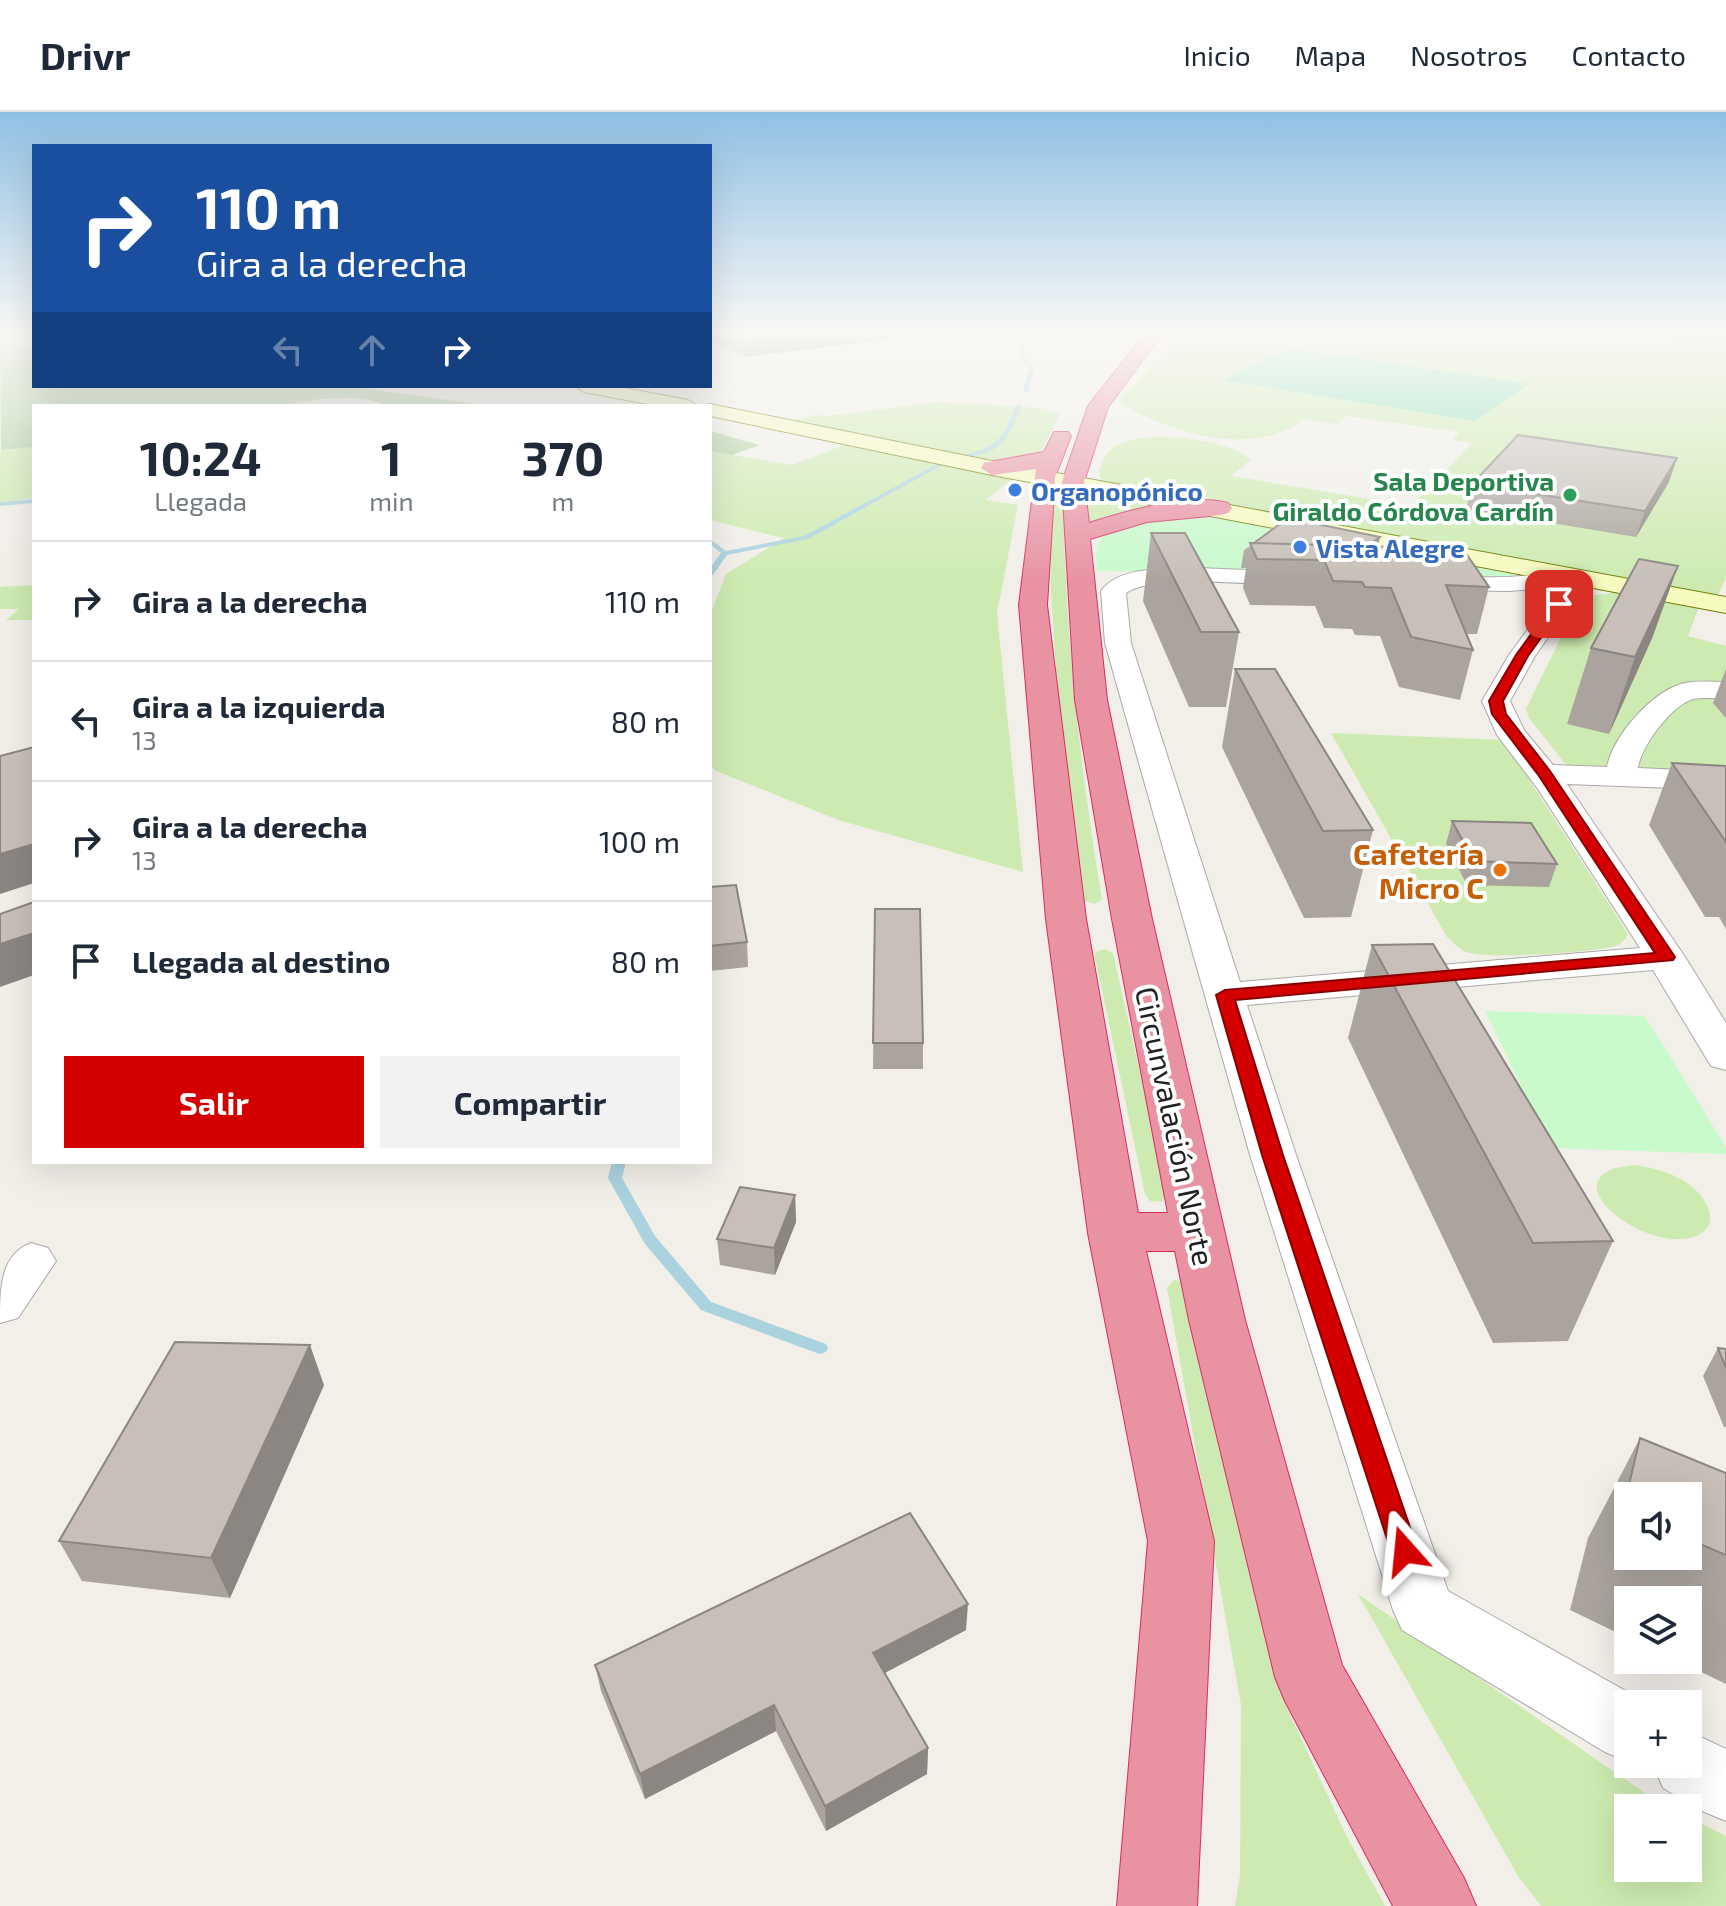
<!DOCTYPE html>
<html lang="es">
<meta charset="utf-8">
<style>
:root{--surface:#fff;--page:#f2f2f3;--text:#1f2937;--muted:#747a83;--line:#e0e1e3;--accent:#d40000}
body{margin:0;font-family:"Exo 2",sans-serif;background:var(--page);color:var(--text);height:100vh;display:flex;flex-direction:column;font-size:30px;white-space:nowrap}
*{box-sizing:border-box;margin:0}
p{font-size:26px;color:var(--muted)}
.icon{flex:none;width:44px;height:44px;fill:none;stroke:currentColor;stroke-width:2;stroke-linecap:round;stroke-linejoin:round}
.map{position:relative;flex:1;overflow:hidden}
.details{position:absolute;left:32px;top:292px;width:680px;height:760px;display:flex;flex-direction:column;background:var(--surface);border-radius:0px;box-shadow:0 8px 32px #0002}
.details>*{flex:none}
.banner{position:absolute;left:32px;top:32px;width:680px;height:244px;border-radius:0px;box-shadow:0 8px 32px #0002;background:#1a4fa0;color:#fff;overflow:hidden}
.tools{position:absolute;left:1614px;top:1370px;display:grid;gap:16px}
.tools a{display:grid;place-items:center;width:88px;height:88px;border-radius:0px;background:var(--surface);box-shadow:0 8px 32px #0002;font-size:40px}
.pin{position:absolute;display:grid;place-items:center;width:68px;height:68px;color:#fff;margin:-34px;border-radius:16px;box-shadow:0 4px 12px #0006}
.me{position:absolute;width:88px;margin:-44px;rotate:342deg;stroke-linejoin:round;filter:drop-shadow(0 0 6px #0008)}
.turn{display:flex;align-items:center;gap:28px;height:168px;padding:0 32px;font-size:36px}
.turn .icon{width:104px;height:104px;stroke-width:2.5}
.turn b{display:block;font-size:56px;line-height:68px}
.lanes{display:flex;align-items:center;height:76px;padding:0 32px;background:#0003;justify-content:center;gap:40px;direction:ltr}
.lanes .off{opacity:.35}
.eta{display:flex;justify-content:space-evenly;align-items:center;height:136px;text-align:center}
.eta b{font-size:48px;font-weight:700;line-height:56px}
.primary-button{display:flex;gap:16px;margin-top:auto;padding:16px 32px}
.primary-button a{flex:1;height:92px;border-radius:0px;background:var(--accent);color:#fff;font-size:32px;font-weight:700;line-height:92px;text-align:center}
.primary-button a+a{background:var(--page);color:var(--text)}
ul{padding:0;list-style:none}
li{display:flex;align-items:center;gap:24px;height:120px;padding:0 32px;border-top:2px solid var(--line)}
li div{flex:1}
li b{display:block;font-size:30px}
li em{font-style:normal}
header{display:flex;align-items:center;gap:48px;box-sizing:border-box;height:112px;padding:0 40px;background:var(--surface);border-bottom:2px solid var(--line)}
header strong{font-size:38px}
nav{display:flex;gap:44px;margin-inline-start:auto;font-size:28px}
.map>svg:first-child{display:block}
.grass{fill:#cdebb0}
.forest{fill:#add19e}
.park{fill:#c8facc}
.pitch{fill:#88e0be}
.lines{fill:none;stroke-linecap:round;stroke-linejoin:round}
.stream{fill:#aad3df;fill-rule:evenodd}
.street-casing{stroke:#a9a9a9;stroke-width:2}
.secondary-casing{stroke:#707d05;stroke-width:2}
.highway-casing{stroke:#dc2a67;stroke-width:2}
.street{fill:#fff;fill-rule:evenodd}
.secondary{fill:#f7fabf;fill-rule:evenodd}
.highway{fill:#e892a2;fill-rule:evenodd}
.wall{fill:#aba49e;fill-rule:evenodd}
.shaded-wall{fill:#8b8681}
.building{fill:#c7bfb8;stroke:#8b8681;stroke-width:2}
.route{fill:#d40000;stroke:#8a0000;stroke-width:2}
.shop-dot{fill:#3f7fe0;stroke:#fff;stroke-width:3}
.leisure-dot{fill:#2e9e5b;stroke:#fff;stroke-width:3}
.food-dot{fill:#e8710a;stroke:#fff;stroke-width:3}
.labels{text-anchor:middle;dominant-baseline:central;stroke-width:8;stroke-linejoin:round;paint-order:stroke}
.far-leisure-label{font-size:26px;font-weight:bold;fill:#27864d;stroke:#fff;text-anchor:end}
.far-shop-label{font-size:26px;font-weight:bold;fill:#366cbe;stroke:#fff;text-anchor:start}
.food-label{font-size:30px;font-weight:bold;fill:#c56008;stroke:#fff;text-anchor:end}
.street-label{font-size:30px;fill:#222;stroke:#fff}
</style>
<header>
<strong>Drivr</strong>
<nav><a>Inicio</a><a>Mapa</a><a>Nosotros</a><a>Contacto</a></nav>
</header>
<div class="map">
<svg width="1726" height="1794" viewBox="0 0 1726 1794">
<rect width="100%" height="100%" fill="#f2efe9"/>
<path class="grass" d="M1184 219H1726V466L1717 485 1111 371 1101 367 1099 359C1102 353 1105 342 1111 337 1137 315 1227 325 1251 348L1231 364 1412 394 1472 331 1453 328 1459 320 1347 304 1337 312 1305 307C1252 347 1170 321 1118 290Z
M938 290 1042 296 1060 302 1037 347 990 353 789 309 816 303 828 304Z
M847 332 1014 366 985 388 1018 393 997 501 1023 760 838 708 714 658 710 651V503L726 462 784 426 710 408V339L792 353Z
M34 335V386L0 390V338Z
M1094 382 1179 395 1090 413 1086 385Z
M1051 384H1063C1065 520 1080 654 1102 788L1094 792 1082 788 1060 616 1051 482Z
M34 473V508H6L19 497H0V475Z
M1620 480 1699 495 1688 524 1726 534V669L1574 663 1529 606 1526 597 1561 525 1588 484Z
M1331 621 1504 628 1628 822C1625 828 1622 832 1615 834 1594 840 1485 848 1466 840 1458 837 1453 830 1447 825Z
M1105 837 1113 841 1167 1081 1162 1090 1150 1089 1145 1082 1094 841Z
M1635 1053C1653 1056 1671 1060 1687 1071 1715 1090 1723 1125 1679 1127 1628 1129 1549 1060 1635 1053Z
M1174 1168 1186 1170 1193 1180 1287 1596 1346 1723 1385 1794H1235L1240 1763 1241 1593 1167 1176Z
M1358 1482 1649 1684 1672 1696H1628V1756H1688V1705L1726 1724V1794H1541L1518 1764Z"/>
<path class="forest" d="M0 231 34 236V274H346L492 294H384C369 281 307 286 289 294H34V335L1 338Z
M710 319 760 333 732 343 710 339V325L713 322Z"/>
<path class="park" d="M1215 403 1510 460 1514 464 1510 468 1097 459C1097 452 1095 441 1097 434 1104 404 1190 405 1215 403Z
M1485 899 1645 904 1726 1035V1042L1551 1036Z"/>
<path class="pitch" d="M1622 219H1726V232Z
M1290 236 1529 272 1475 309 1223 268Z"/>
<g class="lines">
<path class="stream" d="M1026 219H1030L1023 242 1034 256 1029 278 1026 280 1023 278 1030 256 1019 242Z
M1017 292 1022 293C1009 326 1002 342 964 345V343C1004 332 1001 327 1017 292Z
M939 351 944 352 808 427 727 443 713 463H710V456L721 441 710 432V427L726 439 804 424Z
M34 387V391L0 394V390Z
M612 1050H626L622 1066 655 1124 711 1190 826 1232 828 1236 826 1240 820 1242 814 1240 701 1198 645 1132 608 1066Z"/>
<defs>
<path id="street" d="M1198 456 1297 460 1306 462 1309 467 1306 472 1297 474C1260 473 1154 461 1126 481L1131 531 1240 870 1640 836 1538 677 1497 623 1482 589 1509 543 1559 475 1509 479 1433 478 1424 476 1421 471 1424 466 1509 465 1578 459 1587 461 1590 466 1535 544 1510 589 1524 618 1553 653 1607 655C1613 624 1651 581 1681 572 1695 568 1712 570 1726 570V586C1716 587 1703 585 1693 587 1672 593 1641 634 1638 656L1726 660V678L1567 672 1685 845 1726 911V958L1711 954 1653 858 1247 893 1296 1043 1448 1479 1649 1592H1628V1650L1605 1640 1402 1518 1393 1498 1250 1043 1105 531 1101 479C1119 453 1170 457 1198 456Z
M31 1131 48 1136 56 1149 18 1206 0 1211C0 1176 0 1143 31 1131Z
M1688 1619 1726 1637V1709L1702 1699 1663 1676 1653 1652H1688Z"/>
<path id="secondary" d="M575 274H614L688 288 698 294H658L584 280Z
M710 292 992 349 1726 485V501L992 363 710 304V294H703Z"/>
<path id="highway" d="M1147 219H1164L1108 295 1084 370 1089 411C1126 399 1190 381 1228 391L1232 396 1228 401 1220 403 1147 410 1090 427 1107 588 1152 807 1245 1208 1342 1553 1464 1766 1476 1794H1393L1285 1589 1275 1565 1189 1208 1175 1139H1146L1214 1429 1197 1794H1117L1148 1429 1088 1121 1046 807 1019 493 1036 357 992 363 981 356 984 351 1044 340 1054 320H1068L1071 324 1055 365 1047 493 1086 807 1138 1101H1168L1112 807 1075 588 1062 370 1088 294Z"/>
</defs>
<use href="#street" class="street-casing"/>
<use href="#secondary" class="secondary-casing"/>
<use href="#highway" class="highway-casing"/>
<use href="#street" class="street"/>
<use href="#secondary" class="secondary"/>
<use href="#highway" class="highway"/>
</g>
<path class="wall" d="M710 219H891L890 227 744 245 710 228Z
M1669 370 1636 425 1466 397 1472 372Z
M1151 421 1239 520 1226 595H1189L1143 489Z
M1380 425 1377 435 1489 475 1477 522H1466L1473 538 1460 588 1399 575 1380 524 1355 523 1352 517 1324 516 1315 494 1250 493 1243 476 1246 456H1241L1244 438 1250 434V431Z
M1653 524 1609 622 1567 612 1591 536Z
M1235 557 1373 718 1351 805 1304 806 1222 635Z
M1726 557V606L1713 591Z
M1672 651 1726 654V817L1719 805H1705L1649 713Z
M1452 709 1557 752 1549 775 1467 773 1446 732Z
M710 775 747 830 748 855 710 859Z
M875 797 923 931V957H873Z
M1372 833 1613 1129 1568 1229 1493 1231 1348 926Z
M795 1083 796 1110 775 1163 720 1153 717 1127Z
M1718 1236 1726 1237V1315H1724L1703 1264Z
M324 1273 230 1486 82 1469 59 1429Z
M1640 1326 1726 1361V1572L1676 1548H1688V1488H1628V1526L1570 1498 1588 1426ZM1628 1384H1688V1444H1628Z
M966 1518 885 1561 928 1636 927 1662 826 1719 776 1619 645 1687 601 1579 595 1553Z"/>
<path class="shaded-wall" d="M820 219H891L890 227 744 245 743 228Z
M1677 346 1669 370 1636 425 1645 399Z
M1380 425 1376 442 1360 440Z
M1678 454 1653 524 1609 622 1635 545Z
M34 732V771L0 782V742Z
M34 821V863L0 875V832Z
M795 1083 796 1110 775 1163 774 1136Z
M310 1233 324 1273 230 1486 211 1446Z
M968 1492 966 1518 873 1567V1541Z
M774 1593 776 1619 645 1687 640 1662Z
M928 1636 927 1662 826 1719 825 1694Z"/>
<path class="building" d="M724 219H820L743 228Z
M1518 323 1677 346 1645 399 1472 372Z
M1288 406 1380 425 1367 434 1254 431Z
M1151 421H1185L1239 520H1201Z
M1250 431 1463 437 1489 475 1446 473 1473 538 1411 525 1391 476 1365 475 1362 470 1333 469 1324 448 1257 447Z
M1639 447 1678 454 1635 545 1591 536Z
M1235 557H1275L1373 718 1323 719Z
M34 635V732L0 742V644Z
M1672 651 1726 654V730Z
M1452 709 1531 711 1557 752 1474 749Z
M736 773 747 830 710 834V775Z
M34 790V821L0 832V802Z
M875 797H920L923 931H873Z
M1433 832 1613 1129 1533 1131 1372 833Z
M740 1075 795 1083 774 1136 717 1127Z
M175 1230 310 1233 211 1446 59 1429Z
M1718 1236 1726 1237V1256Z
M1640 1326 1726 1361V1443L1688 1427V1384H1628V1400L1623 1398Z
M910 1401 968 1492 873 1541 928 1636 825 1694 774 1593 640 1662 595 1553Z"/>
<linearGradient id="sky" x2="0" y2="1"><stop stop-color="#8fc0e4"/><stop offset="0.47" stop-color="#f9f8f5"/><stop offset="1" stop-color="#f9f8f5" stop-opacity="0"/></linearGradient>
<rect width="1726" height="470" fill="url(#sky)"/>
<path class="route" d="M1555 489 1565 492 1528 544 1503 589 1506 602 1550 659 1675 845 1673 848 1235 888 1283 1043 1418 1439 1414 1447 1405 1451 1395 1447 1391 1439 1262 1043 1216 883 1225 878 1655 841 1539 664 1492 602 1489 589 1516 543Z"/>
<g class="shop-dot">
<circle cx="1015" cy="378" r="8"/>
<circle cx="1300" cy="435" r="8"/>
</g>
<circle class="leisure-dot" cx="1570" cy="383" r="8"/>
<circle class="food-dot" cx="1500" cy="758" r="8"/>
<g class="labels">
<g class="far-leisure-label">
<text x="1554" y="368">Sala Deportiva<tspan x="1554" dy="30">Giraldo Córdova Cardín</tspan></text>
</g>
<g class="far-shop-label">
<text x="1031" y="378">Organopónico</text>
<text x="1316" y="435">Vista Alegre</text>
</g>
<g class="food-label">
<text x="1484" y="741">Cafetería<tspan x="1484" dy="34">Micro C</tspan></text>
</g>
<g class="street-label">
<text transform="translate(1176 1014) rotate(78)">Circunvalación Norte</text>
</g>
</g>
</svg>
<div class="tools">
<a><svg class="icon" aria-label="sound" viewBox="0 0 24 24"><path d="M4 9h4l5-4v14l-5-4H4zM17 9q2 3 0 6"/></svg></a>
<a><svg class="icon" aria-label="layers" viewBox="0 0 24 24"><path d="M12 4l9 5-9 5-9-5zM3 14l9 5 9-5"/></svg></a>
<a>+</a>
<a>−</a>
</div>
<div class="pin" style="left:1559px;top:492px;background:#d93025"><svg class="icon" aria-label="arrive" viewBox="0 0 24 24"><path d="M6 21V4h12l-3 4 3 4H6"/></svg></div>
<svg class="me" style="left:1405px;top:1439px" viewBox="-20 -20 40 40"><path d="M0-17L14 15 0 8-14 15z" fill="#d40000" stroke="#fff" stroke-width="4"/></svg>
<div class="banner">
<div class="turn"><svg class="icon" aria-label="right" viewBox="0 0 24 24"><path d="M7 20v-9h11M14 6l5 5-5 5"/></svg><div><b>110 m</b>Gira a la derecha</div></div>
<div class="lanes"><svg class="icon off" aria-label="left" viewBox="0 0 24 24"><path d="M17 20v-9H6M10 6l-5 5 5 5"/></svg><svg class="icon off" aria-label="ahead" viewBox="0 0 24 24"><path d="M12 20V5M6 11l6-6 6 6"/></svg><svg class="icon" aria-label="right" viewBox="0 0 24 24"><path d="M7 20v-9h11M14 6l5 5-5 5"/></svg></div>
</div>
<section class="details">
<div class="eta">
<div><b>10:24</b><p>Llegada</p></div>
<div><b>1</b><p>min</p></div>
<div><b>370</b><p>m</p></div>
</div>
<ul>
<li><svg class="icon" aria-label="right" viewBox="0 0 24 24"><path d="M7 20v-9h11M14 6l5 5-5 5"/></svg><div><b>Gira a la derecha</b></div><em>110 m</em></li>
<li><svg class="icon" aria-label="left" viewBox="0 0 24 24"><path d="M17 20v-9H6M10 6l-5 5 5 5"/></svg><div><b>Gira a la izquierda</b><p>13</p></div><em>80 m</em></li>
<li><svg class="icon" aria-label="right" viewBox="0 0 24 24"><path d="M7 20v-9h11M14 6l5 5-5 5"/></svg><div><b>Gira a la derecha</b><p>13</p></div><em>100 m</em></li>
<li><svg class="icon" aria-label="arrive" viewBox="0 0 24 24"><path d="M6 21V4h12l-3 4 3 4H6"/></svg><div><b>Llegada al destino</b></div><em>80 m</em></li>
</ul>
<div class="primary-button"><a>Salir</a><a>Compartir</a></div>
</section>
</div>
